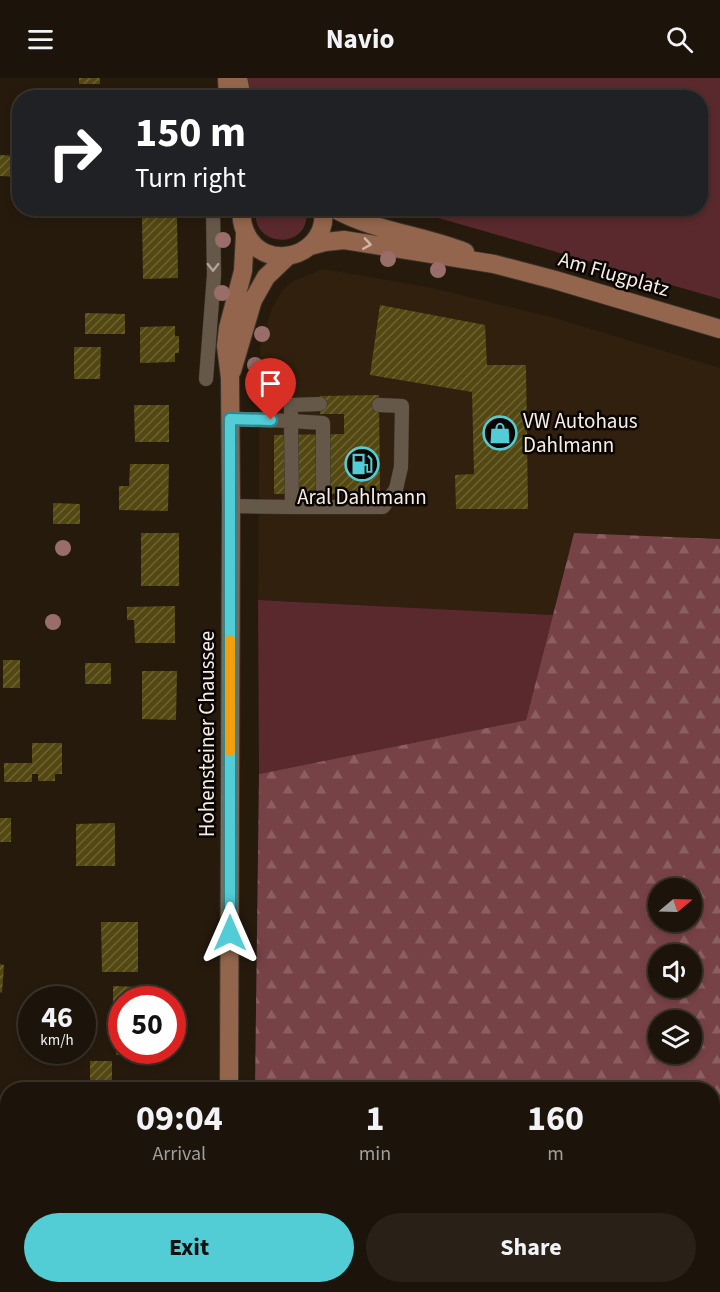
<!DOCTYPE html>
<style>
:root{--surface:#1c140a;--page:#292118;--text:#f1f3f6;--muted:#a09e9c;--line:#3a332b;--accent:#52ccd5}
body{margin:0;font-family:"Source Sans 3",sans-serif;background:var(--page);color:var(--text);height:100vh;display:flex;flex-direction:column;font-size:22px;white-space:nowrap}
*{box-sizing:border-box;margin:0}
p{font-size:20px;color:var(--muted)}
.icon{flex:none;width:33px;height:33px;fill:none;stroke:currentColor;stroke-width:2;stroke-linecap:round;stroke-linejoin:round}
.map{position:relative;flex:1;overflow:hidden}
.panel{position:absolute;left:0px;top:1004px;width:720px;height:212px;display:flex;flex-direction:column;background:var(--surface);border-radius:24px 24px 0 0;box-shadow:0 3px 9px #0003,0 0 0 2px var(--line)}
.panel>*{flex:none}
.guide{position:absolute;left:12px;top:12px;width:696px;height:126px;border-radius:24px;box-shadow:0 3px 9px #0003,0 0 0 2px var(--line);background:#202124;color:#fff;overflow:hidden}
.needle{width:39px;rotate:71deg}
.buttons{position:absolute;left:648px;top:800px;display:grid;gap:12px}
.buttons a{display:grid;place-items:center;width:54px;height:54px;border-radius:50%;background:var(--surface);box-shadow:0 3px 9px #0003,0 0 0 2px var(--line);font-size:30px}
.speed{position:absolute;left:18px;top:908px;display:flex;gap:12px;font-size:30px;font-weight:700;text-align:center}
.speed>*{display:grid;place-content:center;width:78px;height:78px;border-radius:50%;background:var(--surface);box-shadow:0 3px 9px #0003,0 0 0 2px var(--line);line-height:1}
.speed small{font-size:15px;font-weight:400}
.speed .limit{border:9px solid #d22;background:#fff;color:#111}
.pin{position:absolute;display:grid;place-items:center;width:51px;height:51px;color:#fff;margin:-62px -26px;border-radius:50% 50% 50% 0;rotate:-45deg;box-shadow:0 0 6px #0007}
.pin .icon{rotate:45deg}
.me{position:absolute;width:66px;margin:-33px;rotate:0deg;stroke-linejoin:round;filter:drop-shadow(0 0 4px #0008)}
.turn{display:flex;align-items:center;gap:21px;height:126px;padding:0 24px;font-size:27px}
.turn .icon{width:78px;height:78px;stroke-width:2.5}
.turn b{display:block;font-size:42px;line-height:51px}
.eta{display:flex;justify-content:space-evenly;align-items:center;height:102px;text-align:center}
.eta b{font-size:36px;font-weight:700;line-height:42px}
.cta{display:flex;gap:12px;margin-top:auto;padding:12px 24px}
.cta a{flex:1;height:69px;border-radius:36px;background:var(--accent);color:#111;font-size:24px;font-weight:700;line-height:69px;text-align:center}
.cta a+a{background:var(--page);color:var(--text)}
header{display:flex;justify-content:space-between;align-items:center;height:78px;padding:0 24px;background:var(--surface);font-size:27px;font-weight:700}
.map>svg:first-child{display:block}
.built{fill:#30200d}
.grass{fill:#59292d}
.forest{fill:url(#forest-firs);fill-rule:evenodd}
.building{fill:url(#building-hatch)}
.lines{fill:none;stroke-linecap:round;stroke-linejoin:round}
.lane-casing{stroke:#3d342e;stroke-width:15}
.secondary-casing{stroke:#3d342e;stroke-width:20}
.lane{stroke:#665849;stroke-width:14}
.secondary{stroke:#92654c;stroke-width:18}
.tree{fill:#996d69}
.oneway{stroke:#ceb7a8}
.oneway2{stroke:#aea398}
.route-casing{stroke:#35858a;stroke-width:15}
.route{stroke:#52ccd5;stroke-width:10}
.slow{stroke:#f59e0b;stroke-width:10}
.labels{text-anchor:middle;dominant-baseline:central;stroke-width:5;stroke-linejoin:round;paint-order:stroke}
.street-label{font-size:21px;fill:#f6eee6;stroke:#0b0603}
.poi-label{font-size:21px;fill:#f6eee6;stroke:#0b0603;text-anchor:start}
</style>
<header><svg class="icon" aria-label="menu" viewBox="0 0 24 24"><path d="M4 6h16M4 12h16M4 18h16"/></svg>Navio<svg class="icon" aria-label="search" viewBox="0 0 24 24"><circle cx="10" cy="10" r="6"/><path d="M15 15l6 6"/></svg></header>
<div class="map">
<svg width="720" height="1214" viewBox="0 0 720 1214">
<defs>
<pattern id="forest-firs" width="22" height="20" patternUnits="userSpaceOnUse" patternTransform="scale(1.5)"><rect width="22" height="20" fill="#774246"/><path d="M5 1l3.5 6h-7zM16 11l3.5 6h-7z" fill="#8b5e61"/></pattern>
<pattern id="building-hatch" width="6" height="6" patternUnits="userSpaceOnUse" patternTransform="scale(1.5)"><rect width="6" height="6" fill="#544812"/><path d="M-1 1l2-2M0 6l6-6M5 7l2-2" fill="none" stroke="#6d6334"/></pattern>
</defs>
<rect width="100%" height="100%" fill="#261a0d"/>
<path class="built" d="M323 191 432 210 555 240 720 290V461L574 455 553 537 258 522 260 270 272 230 283 212 293 203Z"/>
<path class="grass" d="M244 0H720V221L407 131 700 130V20H248Z
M256 131H306C313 172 250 172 256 131Z
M258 522 553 537 526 642 259 696Z"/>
<path class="forest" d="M574 455 720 461V1214H253V1208H712V1011H255L259 696 526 642ZM658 810H692V843H658ZM658 876H692V909H658ZM658 942H692V975H658Z"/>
<path class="building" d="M79 0H100V6H79Z
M0 77 20 78V99L0 98Z
M177 138 178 200 143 201 142 139Z
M380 227 485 247 487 287H526L528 431H456L455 397 474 396 472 314 370 297Z
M85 235 125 236V256H85Z
M175 248V258H179V275H175V284L140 285V249Z
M74 269H101L100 301H74Z
M379 317 380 416H274V357L344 356V336H320V318Z
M134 327H169V364H135Z
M130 386H169L168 433 119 432V408H129Z
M53 425 80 426V446H53Z
M141 455H179V508H141Z
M175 528V565H135L134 542H127V529Z
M3 582H20V610H3Z
M85 585H111V606H85Z
M142 593H177L176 642 142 641Z
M32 665H62V696H55V703H38V696H32V704H4V685H32Z
M0 740H11V764H0Z
M115 745V788H76V746Z
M101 844H138V894H102Z
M0 886 4 887 2 915 0 914Z
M113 908 141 909V921H122V931L113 930Z
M116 950H122V972H142V977H116Z
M90 983H112V1011H90Z
M125 1008H157V1011H125Z"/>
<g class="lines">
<defs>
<path id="lane" d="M206 301 214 197 213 130
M230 341 291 343 292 429 231 428
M292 429H323V345L291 343V327L320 326
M323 429H383L396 411 401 389 402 328 379 327"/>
<path id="secondary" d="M227 0 228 20
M238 0 242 20
M241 130C241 201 331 187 323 130
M333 130C372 153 423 157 465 174
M310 168 325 164 344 162 494 186 555 202 720 251
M232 293 253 222 266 199 288 178
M229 1011 231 428 230 300 226 268 228 250 243 193 245 156
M230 1208V1214"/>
</defs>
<use href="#lane" class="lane-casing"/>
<use href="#secondary" class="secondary-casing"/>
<use href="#lane" class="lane"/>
<use href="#secondary" class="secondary"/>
</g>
<g class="tree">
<circle cx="223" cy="162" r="8"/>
<circle cx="388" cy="181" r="8"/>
<circle cx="438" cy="192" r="8"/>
<circle cx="222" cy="215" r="8"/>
<circle cx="262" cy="256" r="8"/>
<circle cx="255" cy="287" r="8"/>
<circle cx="63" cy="470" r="8"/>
<circle cx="53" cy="544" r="8"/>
</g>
<defs><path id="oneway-chevron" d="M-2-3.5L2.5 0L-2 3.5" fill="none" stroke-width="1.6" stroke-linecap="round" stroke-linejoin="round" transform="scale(1.5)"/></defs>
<use class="oneway" href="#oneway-chevron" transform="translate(367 166) rotate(9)"/>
<use class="oneway2" href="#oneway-chevron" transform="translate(213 189) rotate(90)"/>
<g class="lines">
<defs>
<path id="route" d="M230 855V341L271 342"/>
</defs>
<use href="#route" class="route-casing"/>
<use href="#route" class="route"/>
<path class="slow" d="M230 562V673"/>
</g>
<defs>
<symbol id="shop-ring" viewBox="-11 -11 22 22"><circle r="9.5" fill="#0b0603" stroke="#52ccd5" stroke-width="1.5"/><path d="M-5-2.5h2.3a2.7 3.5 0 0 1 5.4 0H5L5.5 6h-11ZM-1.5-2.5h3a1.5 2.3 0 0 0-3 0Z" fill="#52ccd5"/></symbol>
<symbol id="fuel-ring" viewBox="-11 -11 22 22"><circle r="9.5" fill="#0b0603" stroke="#52ccd5" stroke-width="1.5"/><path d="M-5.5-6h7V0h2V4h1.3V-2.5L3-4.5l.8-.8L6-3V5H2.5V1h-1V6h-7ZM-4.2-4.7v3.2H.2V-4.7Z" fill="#52ccd5"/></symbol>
</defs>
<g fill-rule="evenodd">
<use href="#shop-ring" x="481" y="336" width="38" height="38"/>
<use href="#fuel-ring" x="343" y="367" width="38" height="38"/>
</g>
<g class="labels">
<g class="street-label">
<text transform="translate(614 196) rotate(16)">Am Flugplatz</text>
<text transform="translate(207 656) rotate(-90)">Hohensteiner Chaussee</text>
</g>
<g class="poi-label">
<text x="523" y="343">VW Autohaus<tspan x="523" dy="24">Dahlmann</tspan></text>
<text x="362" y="419" text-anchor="middle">Aral Dahlmann</text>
</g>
</g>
</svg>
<div class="buttons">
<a><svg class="needle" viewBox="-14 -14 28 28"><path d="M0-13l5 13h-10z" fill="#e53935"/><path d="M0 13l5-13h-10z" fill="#a09e9c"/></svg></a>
<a><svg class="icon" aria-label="sound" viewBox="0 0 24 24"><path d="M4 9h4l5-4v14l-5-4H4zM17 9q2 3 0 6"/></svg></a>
<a><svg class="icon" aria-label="layers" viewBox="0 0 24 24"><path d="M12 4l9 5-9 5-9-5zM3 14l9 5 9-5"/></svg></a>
</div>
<div class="speed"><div>46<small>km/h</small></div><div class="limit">50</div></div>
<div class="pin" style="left:271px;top:342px;background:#d93025"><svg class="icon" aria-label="arrive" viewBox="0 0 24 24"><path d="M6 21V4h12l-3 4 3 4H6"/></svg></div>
<svg class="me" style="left:230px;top:855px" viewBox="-20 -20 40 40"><path d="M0-17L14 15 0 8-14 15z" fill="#52ccd5" stroke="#fff" stroke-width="4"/></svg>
<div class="guide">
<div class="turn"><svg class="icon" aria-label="right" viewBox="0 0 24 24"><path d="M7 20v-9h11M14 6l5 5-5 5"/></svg><div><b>150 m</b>Turn right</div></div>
</div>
<section class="panel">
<div class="eta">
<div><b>09:04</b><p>Arrival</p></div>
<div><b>1</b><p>min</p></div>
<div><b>160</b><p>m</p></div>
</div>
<div class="cta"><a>Exit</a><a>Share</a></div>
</section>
</div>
